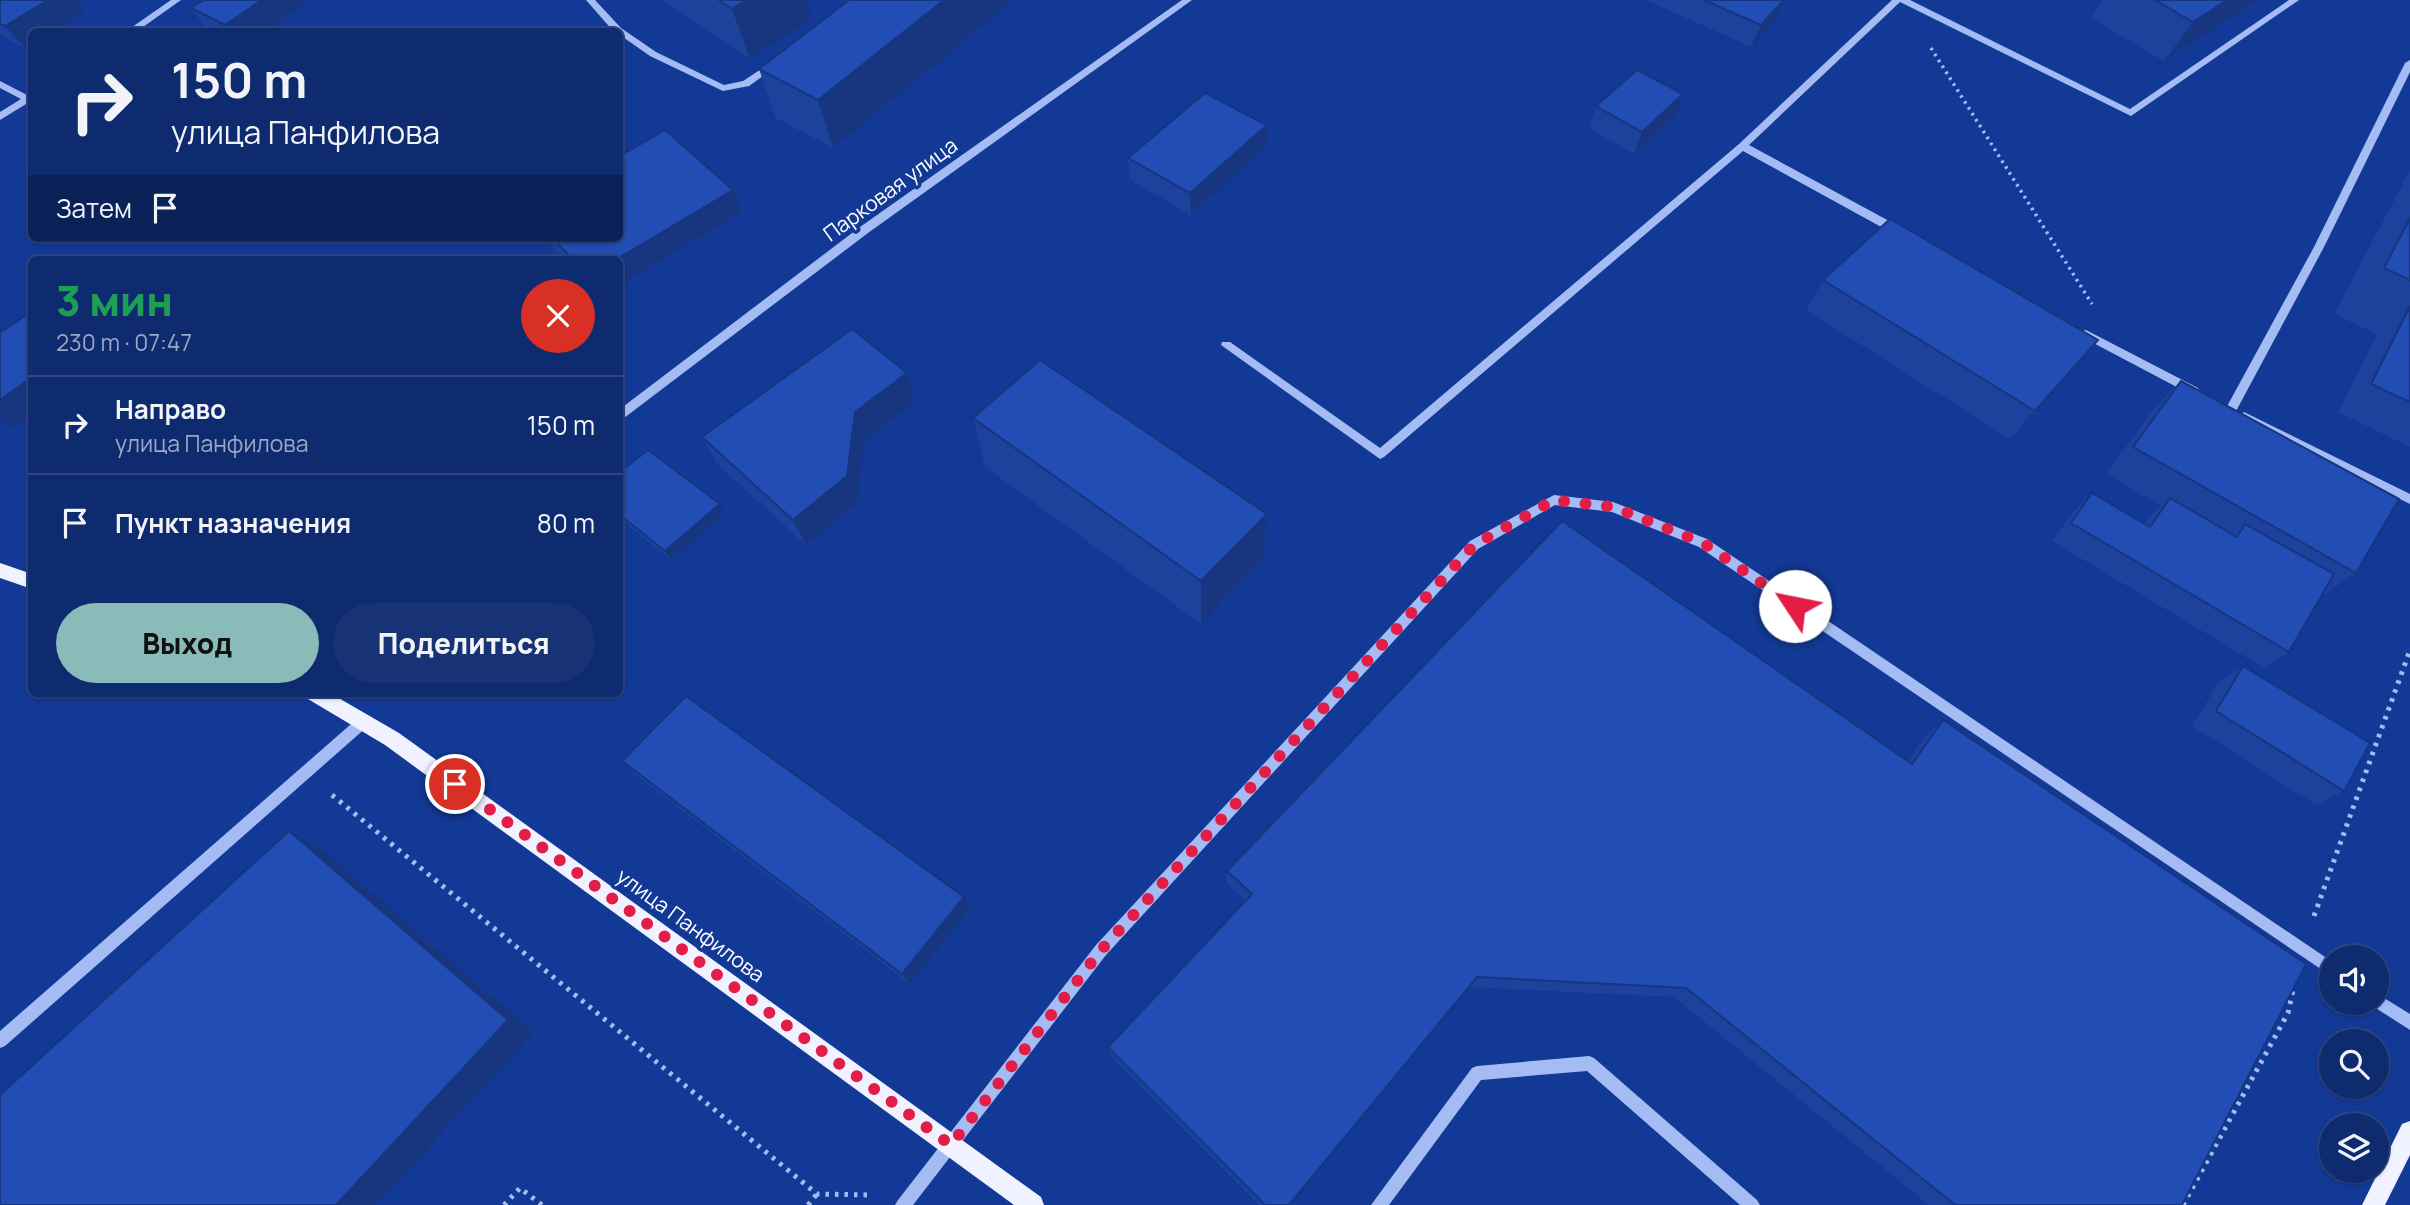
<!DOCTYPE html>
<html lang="ru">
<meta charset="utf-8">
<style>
:root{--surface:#0e2b70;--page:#173375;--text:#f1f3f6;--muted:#9ba7c3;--line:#2e4783;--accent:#8bbbb9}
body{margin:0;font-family:Manrope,sans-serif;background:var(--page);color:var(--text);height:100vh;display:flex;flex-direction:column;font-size:26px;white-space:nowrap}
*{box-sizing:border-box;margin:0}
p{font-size:23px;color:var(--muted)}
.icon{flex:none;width:38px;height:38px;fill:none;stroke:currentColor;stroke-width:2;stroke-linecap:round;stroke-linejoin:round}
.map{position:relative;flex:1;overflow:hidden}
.drawer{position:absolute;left:28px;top:256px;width:595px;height:441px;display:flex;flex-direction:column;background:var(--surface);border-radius:10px;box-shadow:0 2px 5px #0004,0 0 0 2px var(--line)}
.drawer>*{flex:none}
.banner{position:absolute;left:28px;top:28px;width:595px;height:214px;border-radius:10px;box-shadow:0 2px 5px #0004,0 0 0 2px var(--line);background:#0e2b70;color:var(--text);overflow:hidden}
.fabs{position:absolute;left:2319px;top:945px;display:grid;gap:14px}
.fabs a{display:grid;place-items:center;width:70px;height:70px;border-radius:50%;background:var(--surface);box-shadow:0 2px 5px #0004,0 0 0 2px var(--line);font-size:35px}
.pin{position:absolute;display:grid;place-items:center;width:60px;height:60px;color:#fff;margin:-30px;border:4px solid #fff;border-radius:50%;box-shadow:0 2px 7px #0007}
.me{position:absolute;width:77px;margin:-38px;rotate:304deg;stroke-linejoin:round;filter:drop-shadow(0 0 5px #0008)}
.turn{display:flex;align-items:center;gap:24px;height:147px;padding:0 28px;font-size:32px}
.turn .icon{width:91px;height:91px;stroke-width:2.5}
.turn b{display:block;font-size:49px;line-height:60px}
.then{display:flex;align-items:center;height:66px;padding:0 28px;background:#0003;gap:14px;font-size:26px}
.round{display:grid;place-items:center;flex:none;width:74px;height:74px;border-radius:37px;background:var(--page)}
.head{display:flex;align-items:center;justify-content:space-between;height:119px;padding:0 28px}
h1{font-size:42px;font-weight:800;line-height:52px;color:#1e9e55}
.cta{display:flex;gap:14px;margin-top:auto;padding:14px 28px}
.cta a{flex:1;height:80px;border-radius:42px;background:var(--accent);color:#111;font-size:28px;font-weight:800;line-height:80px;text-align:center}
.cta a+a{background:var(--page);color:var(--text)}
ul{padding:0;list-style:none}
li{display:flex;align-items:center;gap:21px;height:98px;padding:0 28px;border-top:2px solid var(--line)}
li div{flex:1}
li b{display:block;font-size:26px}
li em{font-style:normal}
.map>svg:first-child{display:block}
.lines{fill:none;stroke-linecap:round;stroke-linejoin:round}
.path-far1{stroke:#a4bcf3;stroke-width:3.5;stroke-dasharray:2.5 4.5;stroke-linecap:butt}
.path{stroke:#a4bcf3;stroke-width:5;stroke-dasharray:3.5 6;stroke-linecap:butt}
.minor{fill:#a4bcf3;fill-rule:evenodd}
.major{fill:#f0f3ff;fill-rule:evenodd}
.wall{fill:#1c429c}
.shaded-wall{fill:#17367f}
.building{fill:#214db5;stroke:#17367f;stroke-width:2}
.route{stroke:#e11d48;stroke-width:12;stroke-dasharray:0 21.6}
.labels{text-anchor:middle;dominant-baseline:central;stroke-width:7;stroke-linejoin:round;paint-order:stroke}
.street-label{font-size:21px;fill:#fff;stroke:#133996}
</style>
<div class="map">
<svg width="2410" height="1205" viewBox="0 0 2410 1205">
<rect width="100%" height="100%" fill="#133996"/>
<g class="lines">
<path class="path-far1" d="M1931 48 2092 304"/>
<path class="path" d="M332 795 817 1194 872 1195
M2314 916 2410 650
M504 1205 520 1188 542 1205
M808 1205 817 1194
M2183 1205 2288 1013 2294 985"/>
<path class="minor" d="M171 0H181L136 32H125Z
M586 0H595L621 28 656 52 724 85 743 81 769 64 772 63 777 66 749 86 723 91 650 56 620 35V32H614Z
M1182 0H1192L868 233 624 418 620 419V409L860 227Z
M1892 0H1910L2130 109 2289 0H2299L2131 116 1900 2 1749 145 1902 228V234H1894L1743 151 1384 457 1380 459 1221 345 1222 342H1230L1380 448 1739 144Z
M2410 60V72L2324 247 2235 413H2227L2225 410 2314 247 2405 63Z
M0 81 27 95 32 93 31 101 0 120V112L21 99 0 88Z
M2086 330 2198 388 2200 391 2198 394H2190L2082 337 2081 334 2082 331Z
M2244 412 2410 494V504L2240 419 2238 416Z
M1554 495 1613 502 1707 539 2331 961V976L1699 547 1612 512 1555 505 1478 549 1106 955 913 1205H895L898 1200 1096 945 1470 541Z
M363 716 368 718 369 722 368 726 5 1046 0 1048V1031L358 718Z
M2376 993 2410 1014V1030L2371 1005 2370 1003H2376Z
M1589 1056 1594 1058 1757 1200 1760 1205H1740L1587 1071 1481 1080 1389 1205H1371L1472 1068 1477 1066Z"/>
<path class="major" d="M0 563 32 574V589L0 578Z
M305 693H330L399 733 1041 1197 1044 1205H1014L385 745 308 699Z
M2410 1121V1155L2385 1205H2362L2402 1124Z"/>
</g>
<path class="wall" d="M0 0 86 11 53 32H32L26 49 0 35Z
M310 0 265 32H209L191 8Z
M663 0H807L812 19 750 59Z
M849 0 833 148 776 118 759 69Z
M1646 0H1781L1783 1 1773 23 1751 47Z
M2103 0H2257L2164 61 2091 18Z
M1596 106 1675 117 1634 154 1589 128Z
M1267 125 1266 147 1191 215 1130 180 1128 158Z
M2410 170V447L2338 412 2377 334 2334 314Z
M733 190 742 212 620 285V259H564L543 238H620Z
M1823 280 2098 340 2010 439 1806 310Z
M907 373 915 401 865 440 857 503 806 545 717 464 702 437Z
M2181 381 2356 573 2321 597 2289 652 2264 668 2052 541 2073 512 2092 493 2144 524 2149 517 2161 506 2106 474 2153 410Z
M973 418 1263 559 1201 624 985 467Z
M620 472 725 514 671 560 627 524 620 530Z
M2243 666 2344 791 2316 805 2192 726 2219 682Z
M1943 720 2182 1205H1929L1674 997 1470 987 1290 1205H1259L1111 1056 1108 1047 1246 901 1227 883V871L1908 761 1926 735Z
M622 761 964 897 970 909 910 984 636 775Z"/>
<path class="shaded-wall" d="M48 0H77L86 11 53 32H32V45L26 49 5 26Z
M262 0H310L265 32H230L225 25Z
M747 0H807L812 19 750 59 732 9Z
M944 0H1014L833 148 818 100Z
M2227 0H2257L2164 61 2193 22Z
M1783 1 1773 23 1751 47 1761 25Z
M1683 94 1675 117 1634 154 1642 132Z
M1267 125 1266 147 1191 215 1190 193Z
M733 190 742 212 620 285V259H617Z
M907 373 915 401 865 440 857 503 806 545 793 520 855 412Z
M32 377V415L12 429 0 420V400Z
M720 504 725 514 671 560 665 551Z
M1267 514 1263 559 1201 624V581Z
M620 515 627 524 620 530Z
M289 831 321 849 534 1033 376 1205H336Z
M964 897 970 909 910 984 902 974Z
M1477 977 1290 1205H1289Z"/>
<path class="building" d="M0 0H48L5 26 0 24Z
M204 0H262L225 25 191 8Z
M719 0H747L732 9Z
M849 0H944L818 100 759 69Z
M1704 0H1781L1783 1 1761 25Z
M2155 0H2227L2193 22Z
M1637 70 1683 94 1642 132 1596 106Z
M1205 93 1267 125 1190 193 1128 158Z
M665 130 733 190 617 259H573L552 238H620V156Z
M2410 218V280L2384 268Z
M1890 219 2098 340 2035 411 1823 280Z
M2410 306V402L2371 384Z
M32 311V377L0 400V333Z
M852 329 907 373 855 412 847 476 793 520 702 437Z
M1040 360 1267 514 1201 581 973 418Z
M2181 381 2399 499 2356 573 2133 447Z
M648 450 720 504 665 551 620 515V472Z
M2092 493 2150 527 2170 498 2237 537 2245 524 2334 574 2289 652 2071 523Z
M1562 521 1912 764 1943 720 2306 964 2182 1205H1955L1686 988 1477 977 1289 1205H1265L1108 1047 1252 894 1227 871Z
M2243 666 2370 743 2344 791 2216 711Z
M686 696 964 897 902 974 622 761Z
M289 831 508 1020 336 1205H0V1095Z"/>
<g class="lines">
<path class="route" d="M455 784 951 1145 1101 950 1474 545 1554 500 1613 507 1703 543 1795 606"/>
</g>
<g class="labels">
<g class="street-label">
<text transform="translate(890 189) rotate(-36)">Парковая улица</text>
<text transform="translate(691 925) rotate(36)">улица Панфилова</text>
</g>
</g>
</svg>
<div class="fabs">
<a><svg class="icon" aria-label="sound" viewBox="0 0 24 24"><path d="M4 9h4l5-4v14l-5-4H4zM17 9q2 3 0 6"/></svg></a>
<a><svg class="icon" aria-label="search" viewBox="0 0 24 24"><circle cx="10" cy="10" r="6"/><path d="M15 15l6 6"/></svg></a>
<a><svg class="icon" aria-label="layers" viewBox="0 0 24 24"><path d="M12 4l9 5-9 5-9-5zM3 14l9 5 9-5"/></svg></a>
</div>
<div class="pin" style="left:455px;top:784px;background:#d93025"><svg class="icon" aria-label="arrive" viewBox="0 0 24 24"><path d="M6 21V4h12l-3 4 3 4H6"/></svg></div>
<svg class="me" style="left:1795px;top:606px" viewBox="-20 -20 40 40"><circle r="19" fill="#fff"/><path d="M0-13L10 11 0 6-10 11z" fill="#e11d48"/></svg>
<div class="banner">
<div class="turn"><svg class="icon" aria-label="right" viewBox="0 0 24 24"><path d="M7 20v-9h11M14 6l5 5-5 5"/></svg><div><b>150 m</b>улица Панфилова</div></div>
<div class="then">Затем<svg class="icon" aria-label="arrive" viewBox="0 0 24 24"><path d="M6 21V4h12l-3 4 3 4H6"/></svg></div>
</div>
<section class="drawer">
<div class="head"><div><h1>3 мин</h1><p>230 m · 07:47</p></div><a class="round" style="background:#d93025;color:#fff"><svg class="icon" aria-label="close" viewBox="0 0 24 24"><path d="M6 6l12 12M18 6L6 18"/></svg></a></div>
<ul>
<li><svg class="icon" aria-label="right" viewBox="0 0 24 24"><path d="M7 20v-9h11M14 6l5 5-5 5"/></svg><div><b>Направо</b><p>улица Панфилова</p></div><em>150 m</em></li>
<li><svg class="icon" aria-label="arrive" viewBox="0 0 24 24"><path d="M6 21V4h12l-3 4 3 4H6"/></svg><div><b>Пункт назначения</b></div><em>80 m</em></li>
</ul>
<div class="cta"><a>Выход</a><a>Поделиться</a></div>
</section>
</div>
